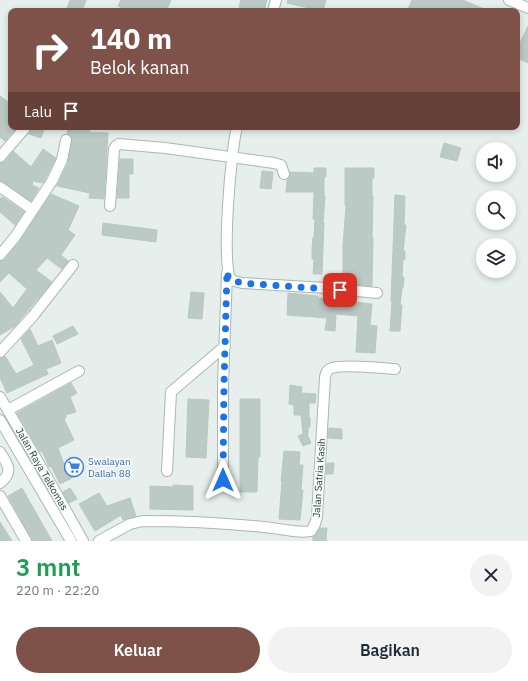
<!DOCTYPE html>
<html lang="id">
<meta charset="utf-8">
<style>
:root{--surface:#fff;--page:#f2f2f3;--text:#1f2937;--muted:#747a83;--accent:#7f5249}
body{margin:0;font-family:"IBM Plex Sans",sans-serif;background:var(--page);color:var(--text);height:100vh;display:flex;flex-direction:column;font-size:15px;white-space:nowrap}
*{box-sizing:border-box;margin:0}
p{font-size:13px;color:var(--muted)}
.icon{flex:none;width:22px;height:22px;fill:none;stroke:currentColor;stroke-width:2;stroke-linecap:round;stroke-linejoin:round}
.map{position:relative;height:541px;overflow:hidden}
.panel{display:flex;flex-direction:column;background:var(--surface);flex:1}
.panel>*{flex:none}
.banner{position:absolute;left:8px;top:8px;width:512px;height:122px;border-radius:8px;box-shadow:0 2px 6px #0003;background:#7f5249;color:#fff;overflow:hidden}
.fabs{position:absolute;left:476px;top:142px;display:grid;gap:8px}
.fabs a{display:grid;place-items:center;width:40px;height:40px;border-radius:50%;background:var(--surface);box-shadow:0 2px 6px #0003;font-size:20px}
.pin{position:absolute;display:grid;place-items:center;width:34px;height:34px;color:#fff;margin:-17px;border-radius:8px;box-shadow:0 2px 6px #0006}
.me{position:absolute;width:44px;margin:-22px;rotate:0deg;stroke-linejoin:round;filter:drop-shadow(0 0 3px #0008)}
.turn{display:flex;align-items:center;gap:14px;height:84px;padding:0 16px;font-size:18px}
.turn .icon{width:52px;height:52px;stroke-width:2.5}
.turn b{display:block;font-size:28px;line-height:34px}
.then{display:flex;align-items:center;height:38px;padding:0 16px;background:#0003;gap:8px;font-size:15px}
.round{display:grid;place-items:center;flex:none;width:42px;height:42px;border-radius:21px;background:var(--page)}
.summary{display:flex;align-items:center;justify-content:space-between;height:68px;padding:0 16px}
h1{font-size:24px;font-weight:600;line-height:30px;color:#1e9e55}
.cta{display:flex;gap:8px;margin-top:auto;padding:8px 16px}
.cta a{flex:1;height:46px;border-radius:24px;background:var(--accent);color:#fff;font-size:16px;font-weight:600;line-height:46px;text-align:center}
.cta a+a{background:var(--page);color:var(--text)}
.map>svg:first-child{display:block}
.building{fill:#bbcac4;stroke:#b8c9c2}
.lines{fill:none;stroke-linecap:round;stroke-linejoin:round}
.street-casing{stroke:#a8b8b2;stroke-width:12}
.street{stroke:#fff;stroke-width:10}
.route{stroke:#1a73e8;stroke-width:7;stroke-dasharray:0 12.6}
.labels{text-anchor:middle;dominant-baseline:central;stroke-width:3;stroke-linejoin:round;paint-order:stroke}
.shop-label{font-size:10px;fill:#366cbe;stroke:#f7fbf9;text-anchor:start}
.street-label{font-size:10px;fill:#24423a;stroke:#f7fbf9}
</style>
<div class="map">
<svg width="528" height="541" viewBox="0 0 528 541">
<rect width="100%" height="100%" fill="#e6efeb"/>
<path class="building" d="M70 0H86L82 11H66Z
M121 0H171L166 11H128L118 6Z
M241 0H267L264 11 239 7Z
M288 0H326L323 11 287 3Z
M412 0H463L489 11H407Z
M528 26V63L517 58V49Z
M0 96 11 104V127H17L5 141 0 137Z
M32 127H45L41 138 29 134Z
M68 127 90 128 89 132 108 133 104 199 89 198 90 193 57 186 68 163 72 141 71 135 67 134Z
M444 143 461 148 457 161 440 157Z
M43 149 56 158 43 183 33 181 32 185 39 188 31 201 4 182 0 181V163L5 162 13 151 31 167Z
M120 159H133V174H129V198H117Z
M314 168H326V177H324V196H325L323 223H324L322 274H313L314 259H312V249L313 237H314L315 219H313L314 192H286L287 180 290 176V172L314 173Z
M345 168H374V178H372V196H373L372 238H373L372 286 343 283V246L346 205H345Z
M262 171 273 172 271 189 260 188Z
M51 194 79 206 68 230 75 235 61 255 68 261 62 269 47 258 36 270 52 282 15 326 0 335V292L13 308 27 289 9 273 0 282V261L5 259 20 241Z
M395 195 405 196 404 225H406L403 251H405V260L403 259 402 277H404L403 288H402L400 305H402L400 331H390L392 301H391Z
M2 197 24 212 15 225 0 212V199Z
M103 223 157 230 156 242 102 235Z
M191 292 204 293 202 319 188 318Z
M288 293 318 296V298L372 304 370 325 377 326 375 353 356 352 358 316 336 314 335 331 325 330 327 318 287 315Z
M73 326 78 334 57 344 53 336Z
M30 329 38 346 52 340 61 363 46 369 48 374 7 393 0 378V358L5 356 16 374 34 365 21 339Z
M71 383 77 393 70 397 76 412 65 415 66 418 64 419 74 440 58 448 64 464 70 461 78 475 60 484 51 466 49 467 42 451 40 452 17 413Z
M290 385 302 387 301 393 316 394 315 403H309V418H310V427H308V434H307L311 443 303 446 298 436 303 434 301 415H294V405L289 404Z
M188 399 209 400 206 458 186 457Z
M240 399H260V457H258L257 492H240Z
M329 428 342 429V439L328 438Z
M284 451 300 452 299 465H303L301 490H303L300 520 279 519 282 481H281Z
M327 463H334L333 474H326Z
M173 485 193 486V510L150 509V486L173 487Z
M22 488 52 541H33L32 539 8 496Z
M70 488 77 499 69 503 63 492Z
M99 493 107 506 130 498 136 516 123 520 121 515 95 531 79 504Z
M0 522 12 541H0Z
M320 528H327L326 541H313V537L316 534Z"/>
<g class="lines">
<defs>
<path id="street" d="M509 0 528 8
M273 11 276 0
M237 127C231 148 221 265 231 280L242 283 327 288 377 293
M0 157 26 127
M0 187 33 210
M110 206 114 149 116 146 119 144 165 148 274 163 281 165 284 174
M0 255 15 237 52 181 62 160 66 140
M0 352 33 316 73 265
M0 397 47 477 83 541
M8 410 79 371
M0 420 71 541
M0 452C8 465 14 472 0 483
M167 471 171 392 225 346
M223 480V385L227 273
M0 496 26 541
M99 541 130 524 143 521C184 521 224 523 264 527 278 528 298 534 311 531L315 524 317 517 325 377C326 372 328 369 332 368 343 364 381 368 395 369"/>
</defs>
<use href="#street" class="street-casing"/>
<use href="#street" class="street"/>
</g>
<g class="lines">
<path class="route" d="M223 480 224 384 227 271 228 276 231 280 242 283 340 290"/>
</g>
<defs>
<symbol id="supermarket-ring" viewBox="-11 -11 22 22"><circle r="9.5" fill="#f7fbf9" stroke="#3f7fe0" stroke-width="1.5"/><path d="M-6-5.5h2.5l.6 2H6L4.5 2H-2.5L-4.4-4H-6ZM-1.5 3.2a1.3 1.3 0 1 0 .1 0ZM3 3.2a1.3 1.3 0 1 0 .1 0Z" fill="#3f7fe0"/></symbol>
</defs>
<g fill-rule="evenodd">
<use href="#supermarket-ring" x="63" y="456" width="22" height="22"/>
</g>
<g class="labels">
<g class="shop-label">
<text x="88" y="461">Swalayan<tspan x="88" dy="12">Dallah 88</tspan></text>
</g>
<g class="street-label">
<text transform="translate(42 469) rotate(60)">Jalan Raya Telkomas</text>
<text transform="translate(319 478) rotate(-86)">Jalan Satria Kasih</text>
</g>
</g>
</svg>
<div class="fabs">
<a><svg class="icon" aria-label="sound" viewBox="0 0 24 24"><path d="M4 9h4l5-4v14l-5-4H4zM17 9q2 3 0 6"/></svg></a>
<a><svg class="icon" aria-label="search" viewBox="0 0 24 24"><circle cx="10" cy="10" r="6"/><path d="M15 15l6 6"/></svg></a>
<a><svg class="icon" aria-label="layers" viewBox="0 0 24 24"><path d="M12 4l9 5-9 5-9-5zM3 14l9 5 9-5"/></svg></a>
</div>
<div class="pin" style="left:340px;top:290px;background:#d93025"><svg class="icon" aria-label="arrive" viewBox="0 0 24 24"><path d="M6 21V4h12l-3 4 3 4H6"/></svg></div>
<svg class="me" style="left:223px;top:480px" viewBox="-20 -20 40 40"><path d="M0-17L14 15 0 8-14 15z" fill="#1a73e8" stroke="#fff" stroke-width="4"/></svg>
<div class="banner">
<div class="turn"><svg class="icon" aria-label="right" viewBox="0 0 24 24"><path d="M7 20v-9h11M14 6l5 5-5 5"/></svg><div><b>140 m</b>Belok kanan</div></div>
<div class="then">Lalu<svg class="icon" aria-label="arrive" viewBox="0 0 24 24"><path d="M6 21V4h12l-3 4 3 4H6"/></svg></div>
</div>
</div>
<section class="panel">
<div class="summary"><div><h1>3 mnt</h1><p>220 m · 22:20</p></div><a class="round"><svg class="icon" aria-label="close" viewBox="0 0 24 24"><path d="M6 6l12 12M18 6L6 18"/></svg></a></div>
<div class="cta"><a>Keluar</a><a>Bagikan</a></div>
</section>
